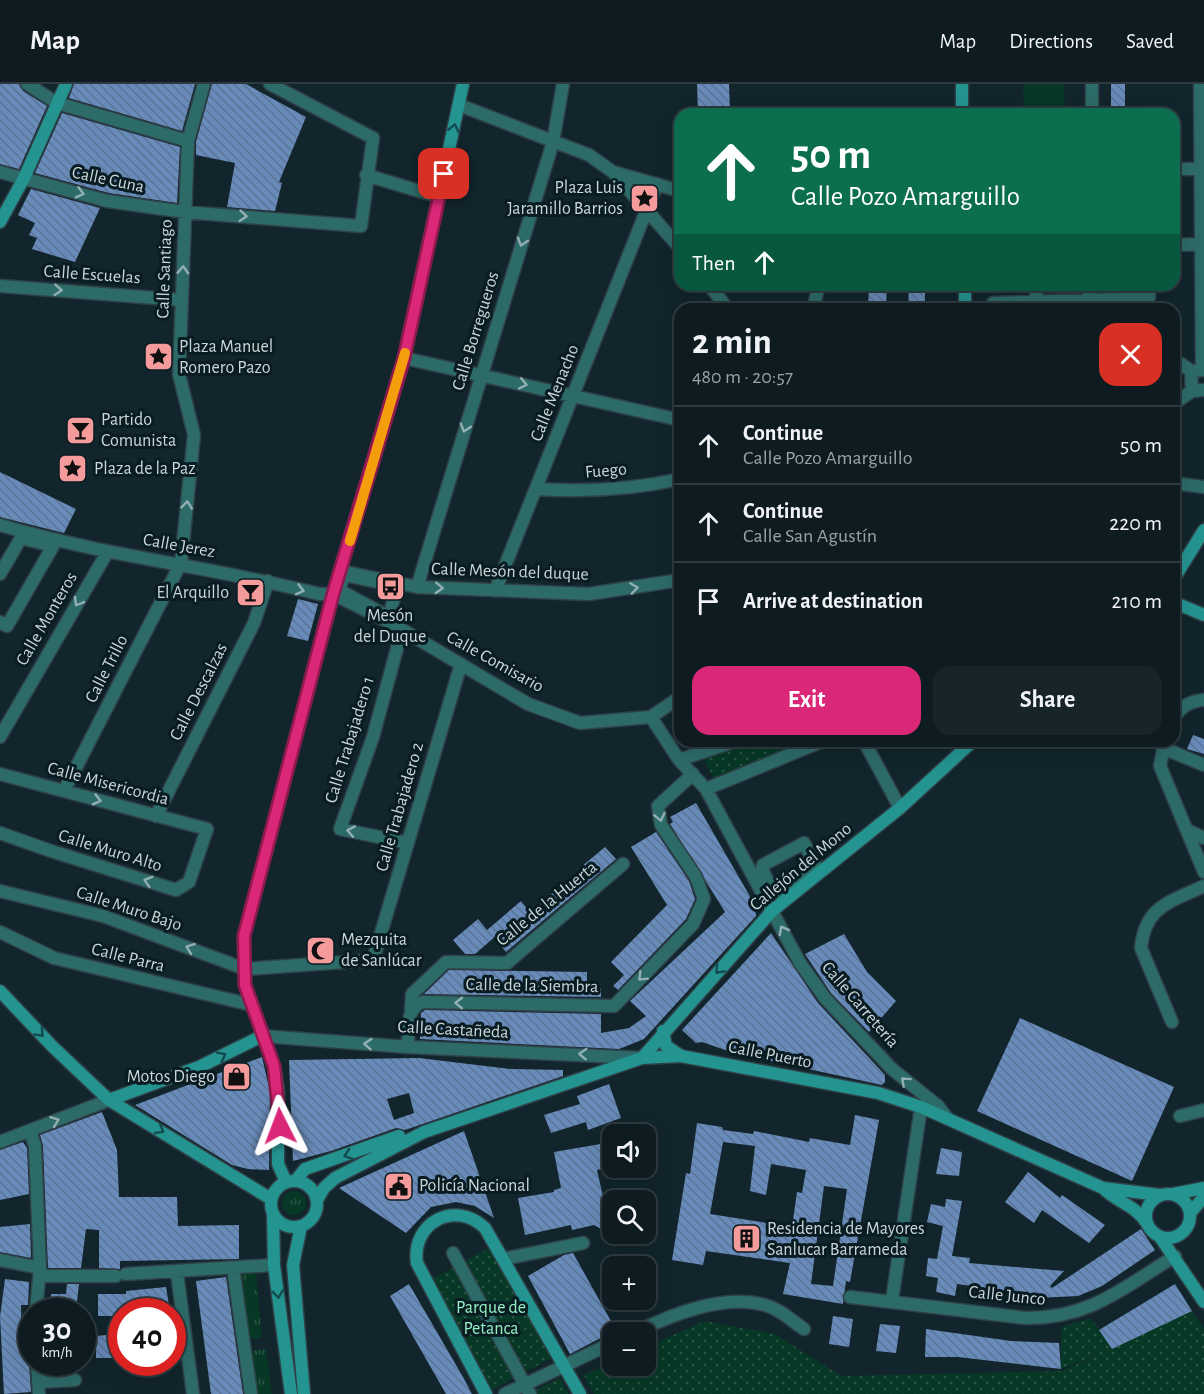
<!DOCTYPE html>
<meta charset="utf-8">
<style>
:root{--surface:#0e1c21;--page:#17252a;--text:#f1f3f6;--muted:#9ba1a5;--line:#2e3a3f;--accent:#db2777}
body{margin:0;font-family:"Alegreya Sans",sans-serif;background:var(--page);color:var(--text);height:100vh;display:flex;flex-direction:column;font-size:22px;white-space:nowrap}
*{box-sizing:border-box;margin:0}
p{font-size:20px;color:var(--muted)}
.icon{flex:none;width:33px;height:33px;fill:none;stroke:currentColor;stroke-width:2;stroke-linecap:round;stroke-linejoin:round}
.map{position:relative;flex:1;overflow:hidden}
.side{position:absolute;left:674px;top:219px;width:506px;height:444px;display:flex;flex-direction:column;background:var(--surface);border-radius:18px;box-shadow:0 6px 24px #0002,0 0 0 2px var(--line)}
.side>*{flex:none}
.guide{position:absolute;left:674px;top:24px;width:506px;height:183px;border-radius:18px;box-shadow:0 6px 24px #0002,0 0 0 2px var(--line);background:#0b6e4f;color:#fff;overflow:hidden}
.fabs{position:absolute;left:602px;top:1040px;display:grid;gap:12px}
.fabs a{display:grid;place-items:center;width:54px;height:54px;border-radius:12px;background:var(--surface);box-shadow:0 6px 24px #0002,0 0 0 2px var(--line);font-size:30px}
.speed{position:absolute;left:18px;top:1214px;display:flex;gap:12px;font-size:30px;font-weight:700;text-align:center}
.speed>*{display:grid;place-content:center;width:78px;height:78px;border-radius:50%;background:var(--surface);box-shadow:0 6px 24px #0002,0 0 0 2px var(--line);line-height:1}
.speed small{font-size:15px;font-weight:400}
.speed .limit{border:9px solid #d22;background:#fff;color:#111}
.pin{position:absolute;display:grid;place-items:center;width:51px;height:51px;color:#fff;margin:-26px;border-radius:12px;box-shadow:0 3px 9px #0006}
.me{position:absolute;width:66px;margin:-33px;rotate:357deg;stroke-linejoin:round;filter:drop-shadow(0 0 4px #0008)}
.turn{display:flex;align-items:center;gap:21px;height:126px;padding:0 18px;font-size:27px}
.turn .icon{width:78px;height:78px;stroke-width:2.5}
.turn b{display:block;font-size:42px;line-height:51px}
.then{display:flex;align-items:center;height:57px;padding:0 18px;background:#0003;gap:12px;font-size:22px}
.round{display:grid;place-items:center;flex:none;width:63px;height:63px;border-radius:18px;background:var(--page)}
.headline{display:flex;align-items:center;justify-content:space-between;height:102px;padding:0 18px}
h1{font-size:36px;font-weight:600;line-height:45px}
.primary-button{display:flex;gap:12px;margin-top:auto;padding:12px 18px}
.primary-button a{flex:1;height:69px;border-radius:18px;background:var(--accent);color:#fff;font-size:24px;font-weight:600;line-height:69px;text-align:center}
.primary-button a+a{background:var(--page);color:var(--text)}
ul{padding:0;list-style:none}
li{display:flex;align-items:center;gap:18px;height:78px;padding:0 18px;border-top:2px solid var(--line)}
li div{flex:1}
li b{display:block;font-size:22px}
li em{font-style:normal}
header{display:flex;align-items:center;gap:36px;box-sizing:border-box;height:84px;padding:0 30px;background:var(--surface);border-bottom:2px solid var(--line)}
header strong{font-size:28px}
nav{display:flex;gap:33px;margin-inline-start:auto;font-size:21px}
.map>svg:first-child{display:block}
.grass{fill:url(#grass-tufts)}
.park{fill:url(#park-dots)}
.garden{fill:#073825}
.building{fill:url(#building-back-hatch);fill-rule:evenodd}
.lines{fill:none;stroke-linecap:round;stroke-linejoin:round}
.street-casing{stroke:#2f4148;stroke-width:15}
.secondary-casing{stroke:#2f4148;stroke-width:15}
.street{stroke:#2d6b69;stroke-width:12}
.secondary{stroke:#249491;stroke-width:12}
.oneway{stroke:#134c4e}
.oneway2{stroke:#92b0b2}
.route-casing{stroke:#8e194d;stroke-width:15}
.route{stroke:#db2777;stroke-width:10}
.slow{stroke:#f59e0b;stroke-width:10}
.labels{text-anchor:middle;dominant-baseline:central;stroke-width:6;stroke-linejoin:round;paint-order:stroke}
.street-label{font-size:18px;fill:#c9d5d9;stroke:#081c22}
.poi-label{font-size:18px;fill:#c9d5d9;stroke:#081c22;text-anchor:start}
.park-label{font-size:18px;fill:#94f0c3;stroke:#081c22}
</style>
<header>
<strong>Map</strong>
<nav><a>Map</a><a>Directions</a><a>Saved</a></nav>
</header>
<div class="map">
<svg width="1204" height="1310" viewBox="0 0 1204 1310">
<defs>
<pattern id="grass-tufts" width="24" height="20" patternUnits="userSpaceOnUse" patternTransform="scale(1.5)"><rect width="24" height="20" fill="#073825"/><path d="M3 7l-1-3M5 7V3M7 7l1-3M15 17l-1-3M17 17v-4M19 17l1-3" fill="none" stroke="#2a5444"/></pattern>
<pattern id="park-dots" width="8" height="8" patternUnits="userSpaceOnUse" patternTransform="scale(1.5)"><rect width="8" height="8" fill="#073825"/><path d="M2 2h.1M6 6h.1" fill="none" stroke="#2a5444" stroke-width="1.8" stroke-linecap="round"/></pattern>
<pattern id="building-back-hatch" width="6" height="6" patternUnits="userSpaceOnUse" patternTransform="scale(1.5)"><rect width="6" height="6" fill="#688bb9"/><path d="M-1 5l2 2M0 0l6 6M5-1l2 2" fill="none" stroke="#5b7495"/></pattern>
</defs>
<rect width="100%" height="100%" fill="#12252c"/>
<path class="grass" d="M282 1119a12 12 0 1 1 24 0a12 12 0 1 1-24 0Z
M256 1189 262 1254 245 1255 239 1191Z
M266 1265 272 1310H254L248 1267Z"/>
<path class="park" d="M751 657H809L716 700 702 671Z
M491 1163 551 1274 492 1306 432 1195Z
M1192 1227 1204 1245V1310H594L584 1291 612 1279V1281H645V1264L704 1237 775 1250 841 1292 1062 1287 1095 1272 1061 1285V1243L1091 1234 1112 1264Z
M560 1294 569 1310H528Z"/>
<path class="garden" d="M1023 0H1064L1065 27 1024 28Z"/>
<path class="building" d="M0 0H19L23 7 47 22 19 85 0 80Z
M74 0H195L182 47 69 14Z
M212 0H246L306 33 279 98 282 99 275 127 227 123 235 79 196 71V58Z
M697 0H729L730 26 698 27Z
M1111 0H1125V30H1111Z
M62 29 180 63 177 119 109 109 35 89Z
M31 105 100 124 75 178 32 165 37 154 29 151 35 139 18 131Z
M869 201H887L886 225H868Z
M909 201H925V225H908Z
M0 388 76 425 64 449 0 433Z
M298 515 318 520 308 557 287 552Z
M1193 651 1204 655V670L1187 665Z
M696 719 755 821 756 832 644 955 619 965 420 955 421 929 425 926 601 930V949L629 944 646 932 630 917 725 828 670 740 673 738 670 733Z
M656 748 689 797 695 815 686 835 618 906 613 902 624 891 611 878 667 821 631 763Z
M605 763 616 775 506 868 497 857V851L475 870H465L453 856 478 835 487 846 521 817 530 828 565 799 568 802 585 787 581 783Z
M771 849 818 919 885 991V998L882 1001 734 969 702 958 696 959 682 946Z
M844 850 867 888 896 917 869 948 831 909 805 870Z
M449 886 587 888V905H601V913L424 910Z
M1020 934 1174 1003 1132 1097 977 1027Z
M262 973 270 1008 269 1086 248 1085 232 1081 135 1021Z
M419 974 511 985 563 986V992L405 1046 396 1044 331 1067 293 1077 289 976ZM409 1009 414 1029 394 1036 387 1015Z
M609 1000 621 1034 588 1046 586 1038 551 1049 544 1031 580 1020 577 1012Z
M102 1028 117 1066 119 1113H177L178 1142 239 1141V1175L120 1177V1185L99 1184V1146L86 1145 81 1184H48L43 1062 40 1051Z
M855 1031 879 1036 850 1198 846 1197 843 1220 783 1210 790 1179 706 1167 703 1181 672 1176 686 1089 690 1090 697 1039 722 1043 723 1046 753 1050 754 1047 809 1058 810 1054 850 1061ZM723 1058 755 1062 750 1107 766 1111 771 1080 806 1086 802 1109 797 1108 792 1143 710 1130ZM824 1102 847 1105 833 1202 811 1200Z
M464 1047 494 1134 475 1122 456 1118 431 1123 406 1149 339 1104Z
M23 1058 27 1064 29 1110 0 1116V1066Z
M612 1058V1083L597 1086 610 1143 601 1145 594 1141 572 1146 571 1141 525 1151 518 1114 554 1108V1106L561 1104 554 1068Z
M941 1064 962 1068 959 1092 936 1090Z
M1028 1088 1060 1114 1062 1111 1105 1141 1089 1159 1042 1126 1034 1139 1005 1118Z
M946 1115 962 1117 952 1172 970 1174 969 1179 1064 1187 1050 1202 1052 1204 1141 1145 1155 1166 1102 1202 1078 1212 1036 1214 1040 1212 957 1200 955 1212 936 1208 938 1194 926 1192 928 1174 937 1175 943 1142 927 1138 931 1120 945 1123Z
M30 1140 31 1174 0 1168V1143Z
M573 1169 616 1246 570 1270 528 1192 564 1171Z
M226 1193 243 1310H211L196 1197Z
M5 1195 29 1198 28 1221H21L22 1266H32L29 1279 31 1308 4 1310 0 1233Z
M67 1200H79L76 1227H49L51 1210H66Z
M409 1200 463 1293 472 1310H446L390 1212Z
M1175 1200 1192 1227 1112 1265 1099 1246Z
M166 1203 170 1227H122V1232H98V1210H126V1207Z
M833 1232 853 1235 849 1263 829 1260Z
M880 1240 900 1242 896 1269 876 1267Z
M926 1245 1011 1257 1059 1259 1061 1285 958 1273H925Z
M117 1250 118 1274H96V1252Z"/>
<g class="lines">
<defs>
<path id="street" d="M27 0 57 19 188 57
M1092 0V30
M1200 0 1202 286
M459 21 589 71 613 88 680 164
M1173 85H1204
M0 88 107 117 185 128 361 142 373 54 270 0
M613 88 680 107
M366 91 439 113
M1173 161 1204 160
M709 201 728 225
M1036 201 1037 224
M1089 201V216
M0 202 181 216
M993 219 1149 214V201
M813 225 819 201
M404 274 680 336
M1173 280H1181L1191 287
M1204 286 1191 287 1192 307 1204 306
M1173 320 1192 307
M1173 399 1204 403
M536 405C585 408 631 406 680 395
M0 441C104 472 213 483 319 510H333L389 538 528 620 580 639 651 633 680 613
M341 487 417 503 589 510 680 496
M0 490 21 454 53 462 7 542 0 538
M344 491 397 502 389 533 339 506Z
M417 503 553 58 563 0
M495 507 657 100
M402 546 373 653 340 745 408 759
M651 633 679 676 706 705 800 879 825 914 892 985 938 1022 948 1035
M1173 636C1180 623 1189 617 1204 616
M0 653 108 467
M864 657 900 724
M1165 657 1160 682 1204 788
M1163 664 1204 681
M679 676 736 657
M0 690 207 745 189 798 176 806 51 767 0 749
M706 705 823 657
M64 707 181 479 194 351 179 290 188 57 204 0
M156 732 254 539 268 497
M1187 746 1204 754
M804 759 815 780 777 809 772 806 762 785 763 781Z
M0 807 103 832 245 885 373 876 461 580
M0 848 54 874 252 921
M411 927 412 910 446 878 507 879 623 780
M1172 938 1141 864C1145 822 1170 818 1204 802
M262 952 408 963 642 974
M408 963C409 946 405 924 423 918L614 922 693 840 704 815 696 793 661 741 658 722 693 690
M1180 1032 1204 1026
M30 1047 35 1062 40 1184
M0 1058 109 1016
M453 1169 530 1310
M503 1175 583 1159
M0 1176 40 1184 36 1227
M233 1184 251 1310
M177 1189 193 1310
M126 1190 274 1181
M40 1192H116
M850 1213 1025 1234C1089 1235 1123 1204 1175 1172
M892 1216 921 1023
M636 1248C673 1230 723 1210 765 1221 780 1225 792 1237 804 1245
M37 1278 39 1310
M38 1298 75 1296
M505 1310 612 1259"/>
<path id="secondary" d="M962 0V30
M0 138 24 94 66 0
M965 201V225
M1173 496 1204 446
M1173 518 1204 531
M0 907 52 962 109 1016 271 1115
M663 947 666 962 681 972
M642 974 772 827 900 724 973 657
M109 1016 199 983 262 952
M296 1096 305 1085 399 1052
M271 1120a23 23 0 1 1 46 0a23 23 0 1 1-46 0Z
M286 1098 278 1080V1007L274 982 245 901 244 852 333 510 404 274 463 0
M1103 1104C1116 1118 1135 1121 1146 1138
M1146 1132a22 22 0 1 1 44 0a22 22 0 1 1-44 0Z
M1173 1110 1204 1104
M317 1116 324 1104 335 1094 424 1048 642 974 681 972 878 1009 921 1023 1103 1104 1160 1111
M1190 1129 1204 1113
M273 1131 274 1181 291 1310
M301 1142 293 1181 304 1310
M1160 1153 1204 1218
M486 1310 417 1179C411 1139 455 1115 485 1144L580 1310"/>
</defs>
<use href="#street" class="street-casing"/>
<use href="#secondary" class="secondary-casing"/>
<use href="#street" class="street"/>
<use href="#secondary" class="secondary"/>
</g>
<defs><path id="oneway-chevron" d="M-2-3.5L2.5 0L-2 3.5" fill="none" stroke-width="1.6" stroke-linecap="round" stroke-linejoin="round" transform="scale(1.5)"/></defs>
<g class="oneway">
<use href="#oneway-chevron" transform="translate(454 44) rotate(-78)"/>
<use href="#oneway-chevron" transform="translate(719 886) rotate(132)"/>
<use href="#oneway-chevron" transform="translate(40 949) rotate(47)"/>
<use href="#oneway-chevron" transform="translate(222 972) rotate(-27)"/>
<use href="#oneway-chevron" transform="translate(160 1046) rotate(31)"/>
<use href="#oneway-chevron" transform="translate(348 1071) rotate(161)"/>
<use href="#oneway-chevron" transform="translate(278 1210) rotate(83)"/>
</g>
<g class="oneway2">
<use href="#oneway-chevron" transform="translate(80 109) rotate(15)"/>
<use href="#oneway-chevron" transform="translate(243 132) rotate(5)"/>
<use href="#oneway-chevron" transform="translate(522 158) rotate(107)"/>
<use href="#oneway-chevron" transform="translate(183 186) rotate(-88)"/>
<use href="#oneway-chevron" transform="translate(58 206) rotate(4)"/>
<use href="#oneway-chevron" transform="translate(523 300) rotate(12)"/>
<use href="#oneway-chevron" transform="translate(465 344) rotate(107)"/>
<use href="#oneway-chevron" transform="translate(187 421) rotate(-84)"/>
<use href="#oneway-chevron" transform="translate(439 504) rotate(3)"/>
<use href="#oneway-chevron" transform="translate(634 504) rotate(-8)"/>
<use href="#oneway-chevron" transform="translate(300 506) rotate(14)"/>
<use href="#oneway-chevron" transform="translate(78 518) rotate(120)"/>
<use href="#oneway-chevron" transform="translate(97 716) rotate(15)"/>
<use href="#oneway-chevron" transform="translate(660 733) rotate(78)"/>
<use href="#oneway-chevron" transform="translate(351 747) rotate(-169)"/>
<use href="#oneway-chevron" transform="translate(148 797) rotate(-163)"/>
<use href="#oneway-chevron" transform="translate(783 846) rotate(-118)"/>
<use href="#oneway-chevron" transform="translate(190 864) rotate(-160)"/>
<use href="#oneway-chevron" transform="translate(642 893) rotate(135)"/>
<use href="#oneway-chevron" transform="translate(459 919) rotate(-179)"/>
<use href="#oneway-chevron" transform="translate(368 960) rotate(-176)"/>
<use href="#oneway-chevron" transform="translate(583 970) rotate(-177)"/>
<use href="#oneway-chevron" transform="translate(905 997) rotate(-138)"/>
<use href="#oneway-chevron" transform="translate(55 1037) rotate(-21)"/>
</g>
<g class="lines">
<defs>
<path id="route" d="M280 1042 274 982 245 901 244 852 333 510 404 274 444 90"/>
</defs>
<use href="#route" class="route-casing"/>
<use href="#route" class="route"/>
<path class="slow" d="M350 457 405 269"/>
</g>
<defs>
<symbol id="sight-square" viewBox="-11 -11 22 22"><rect x="-9" y="-9" width="18" height="18" rx="4" fill="#f59b9b" stroke="#081c22"/><path d="M0-6L1.8-2.2L6-1.7L2.9 1.2L3.7 5.4L0 3.3L-3.7 5.4L-2.9 1.2L-6-1.7L-1.8-2.2Z" fill="#111"/></symbol>
<symbol id="bar-square" viewBox="-11 -11 22 22"><rect x="-9" y="-9" width="18" height="18" rx="4" fill="#f59b9b" stroke="#081c22"/><path d="M-6-5H6L.8 .8V4.5H3.5V6h-7V4.5H-.8V.8Z" fill="#111"/></symbol>
<symbol id="bus-square" viewBox="-11 -11 22 22"><rect x="-9" y="-9" width="18" height="18" rx="4" fill="#f59b9b" stroke="#081c22"/><path d="M-5-6H5V4H4V6H2V4H-2V6H-4V4H-5ZM-3.5-4V0h7V-4ZM-3.5 1.2v1.5H-2V1.2ZM2 1.2v1.5H3.5V1.2Z" fill="#111"/></symbol>
<symbol id="mosque-square" viewBox="-11 -11 22 22"><rect x="-9" y="-9" width="18" height="18" rx="4" fill="#f59b9b" stroke="#081c22"/><path d="M3.5-4.9A6 6 0 1 0 3.5 4.9A5 5 0 1 1 3.5-4.9Z" fill="#111"/></symbol>
<symbol id="shop-square" viewBox="-11 -11 22 22"><rect x="-9" y="-9" width="18" height="18" rx="4" fill="#f59b9b" stroke="#081c22"/><path d="M-5-2.5h2.3a2.7 3.5 0 0 1 5.4 0H5L5.5 6h-11ZM-1.5-2.5h3a1.5 2.3 0 0 0-3 0Z" fill="#111"/></symbol>
<symbol id="civic-square" viewBox="-11 -11 22 22"><rect x="-9" y="-9" width="18" height="18" rx="4" fill="#f59b9b" stroke="#081c22"/><path d="M-.6-6.5H3V-4.5H.6V-3L4-1V1h2V6H-6V1h2V-1L-.6-3ZM-1.2 2.5V6h2.4V2.5Z" fill="#111"/></symbol>
<symbol id="building-square" viewBox="-11 -11 22 22"><rect x="-9" y="-9" width="18" height="18" rx="4" fill="#f59b9b" stroke="#081c22"/><path d="M-4-6H4V6H1V3H-1V6H-4ZM-2.5-4.3h1.7v1.8h-1.7ZM.8-4.3h1.7v1.8H.8ZM-2.5-1h1.7V.8h-1.7ZM.8-1h1.7V.8H.8Z" fill="#111"/></symbol>
</defs>
<g fill-rule="evenodd">
<use href="#sight-square" x="628" y="98" width="33" height="33"/>
<use href="#sight-square" x="142" y="256" width="33" height="33"/>
<use href="#bar-square" x="64" y="330" width="33" height="33"/>
<use href="#sight-square" x="56" y="368" width="33" height="33"/>
<use href="#bus-square" x="374" y="486" width="33" height="33"/>
<use href="#bar-square" x="234" y="492" width="33" height="33"/>
<use href="#mosque-square" x="304" y="850" width="33" height="33"/>
<use href="#shop-square" x="220" y="976" width="33" height="33"/>
<use href="#civic-square" x="382" y="1086" width="33" height="33"/>
<use href="#building-square" x="730" y="1138" width="33" height="33"/>
</g>
<g class="labels">
<g class="street-label">
<text transform="translate(108 96) rotate(12)">Calle Cuna</text>
<text transform="translate(165 185) rotate(-88)">Calle Santiago</text>
<text transform="translate(92 191) rotate(4)">Calle Escuelas</text>
<text transform="translate(476 247) rotate(-73)">Calle Borregueros</text>
<text transform="translate(555 309) rotate(-68)">Calle Menacho</text>
<text transform="translate(606 387) rotate(-5)">Fuego</text>
<text transform="translate(179 462) rotate(10)">Calle Jerez</text>
<text transform="translate(510 488) rotate(2)">Calle Mesón del duque</text>
<text transform="translate(47 535) rotate(-60)">Calle Monteros</text>
<text transform="translate(495 578) rotate(29)">Calle Comisario</text>
<text transform="translate(107 585) rotate(-63)">Calle Trillo</text>
<text transform="translate(199 608) rotate(-63)">Calle Descalzas</text>
<text transform="translate(350 656) rotate(-73)">Calle Trabajadero 1</text>
<text transform="translate(108 700) rotate(15)">Calle Misericordia</text>
<text transform="translate(400 723) rotate(-74)">Calle Trabajadero 2</text>
<text transform="translate(110 767) rotate(17)">Calle Muro Alto</text>
<text transform="translate(801 783) rotate(-40)">Callejón del Mono</text>
<text transform="translate(547 820) rotate(-39)">Calle de la Huerta</text>
<text transform="translate(129 825) rotate(18)">Calle Muro Bajo</text>
<text transform="translate(128 874) rotate(14)">Calle Parra</text>
<text transform="translate(532 902) rotate(1)">Calle de la Siembra</text>
<text transform="translate(860 921) rotate(49)">Calle Carretería</text>
<text transform="translate(453 946) rotate(3)">Calle Castañeda</text>
<text transform="translate(770 971) rotate(11)">Calle Puerto</text>
<text transform="translate(1007 1212) rotate(6)">Calle Junco</text>
</g>
<g class="poi-label">
<text x="623" y="104" text-anchor="end">Plaza Luis<tspan x="623" dy="21">Jaramillo Barrios</tspan></text>
<text x="179" y="263">Plaza Manuel<tspan x="179" dy="21">Romero Pazo</tspan></text>
<text x="101" y="336">Partido<tspan x="101" dy="21">Comunista</tspan></text>
<text x="94" y="385">Plaza de la Paz</text>
<text x="229" y="509" text-anchor="end">El Arquillo</text>
<text x="390" y="532" text-anchor="middle">Mesón<tspan x="390" dy="21">del Duque</tspan></text>
<text x="341" y="856">Mezquita<tspan x="341" dy="21">de Sanlúcar</tspan></text>
<text x="215" y="993" text-anchor="end">Motos Diego</text>
<text x="419" y="1102">Policía Nacional</text>
<text x="767" y="1145">Residencia de Mayores<tspan x="767" dy="21">Sanlucar Barrameda</tspan></text>
</g>
<g class="park-label">
<text x="491" y="1224">Parque de<tspan x="491" dy="21">Petanca</tspan></text>
</g>
</g>
</svg>
<div class="fabs">
<a><svg class="icon" aria-label="sound" viewBox="0 0 24 24"><path d="M4 9h4l5-4v14l-5-4H4zM17 9q2 3 0 6"/></svg></a>
<a><svg class="icon" aria-label="search" viewBox="0 0 24 24"><circle cx="10" cy="10" r="6"/><path d="M15 15l6 6"/></svg></a>
<a>+</a>
<a>−</a>
</div>
<div class="speed"><div>30<small>km/h</small></div><div class="limit">40</div></div>
<div class="pin" style="left:444px;top:90px;background:#d93025"><svg class="icon" aria-label="arrive" viewBox="0 0 24 24"><path d="M6 21V4h12l-3 4 3 4H6"/></svg></div>
<svg class="me" style="left:280px;top:1042px" viewBox="-20 -20 40 40"><path d="M0-17L14 15 0 8-14 15z" fill="#db2777" stroke="#fff" stroke-width="4"/></svg>
<div class="guide">
<div class="turn"><svg class="icon" aria-label="ahead" viewBox="0 0 24 24"><path d="M12 20V5M6 11l6-6 6 6"/></svg><div><b>50 m</b>Calle Pozo Amarguillo</div></div>
<div class="then">Then<svg class="icon" aria-label="ahead" viewBox="0 0 24 24"><path d="M12 20V5M6 11l6-6 6 6"/></svg></div>
</div>
<section class="side">
<div class="headline"><div><h1>2 min</h1><p>480 m · 20:57</p></div><a class="round" style="background:#d93025;color:#fff"><svg class="icon" aria-label="close" viewBox="0 0 24 24"><path d="M6 6l12 12M18 6L6 18"/></svg></a></div>
<ul>
<li><svg class="icon" aria-label="ahead" viewBox="0 0 24 24"><path d="M12 20V5M6 11l6-6 6 6"/></svg><div><b>Continue</b><p>Calle Pozo Amarguillo</p></div><em>50 m</em></li>
<li><svg class="icon" aria-label="ahead" viewBox="0 0 24 24"><path d="M12 20V5M6 11l6-6 6 6"/></svg><div><b>Continue</b><p>Calle San Agustín</p></div><em>220 m</em></li>
<li><svg class="icon" aria-label="arrive" viewBox="0 0 24 24"><path d="M6 21V4h12l-3 4 3 4H6"/></svg><div><b>Arrive at destination</b></div><em>210 m</em></li>
</ul>
<div class="primary-button"><a>Exit</a><a>Share</a></div>
</section>
</div>
